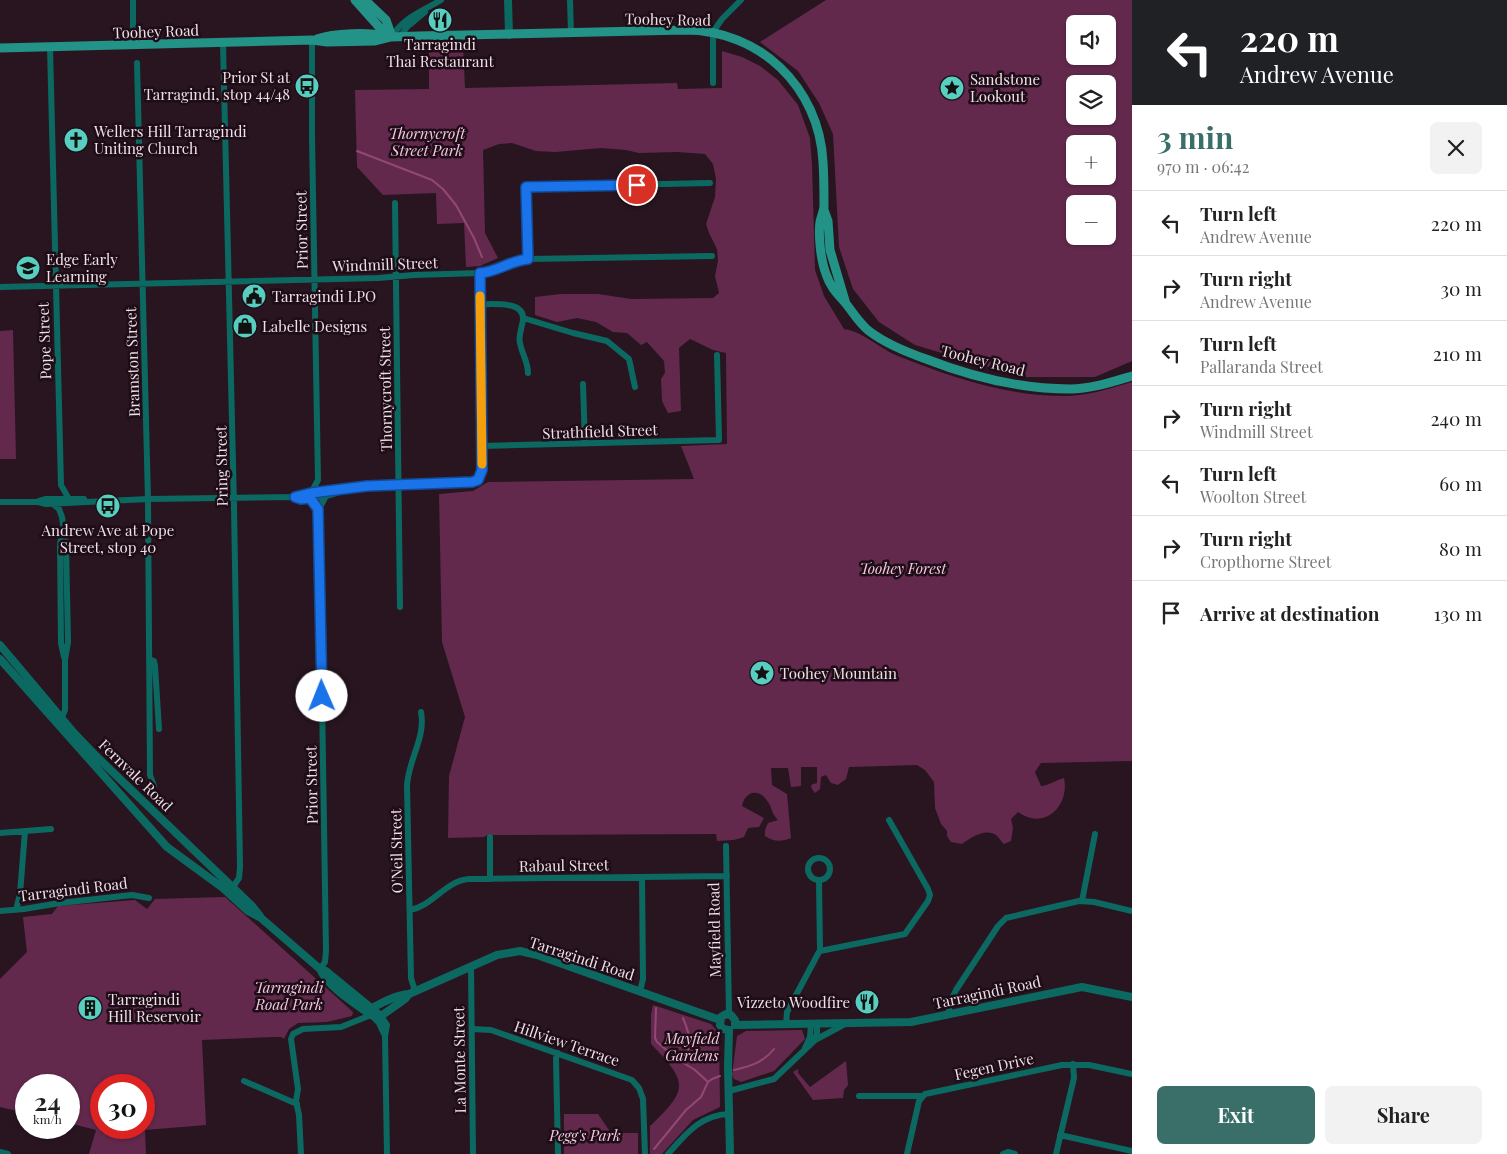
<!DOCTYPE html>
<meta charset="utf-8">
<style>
:root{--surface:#fff;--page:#f2f2f2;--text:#222;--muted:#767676;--line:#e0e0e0;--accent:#3a6f69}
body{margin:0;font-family:"Playfair Display",serif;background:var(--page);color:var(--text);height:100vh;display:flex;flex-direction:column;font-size:19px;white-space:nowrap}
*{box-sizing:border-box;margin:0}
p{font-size:16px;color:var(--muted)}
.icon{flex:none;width:28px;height:28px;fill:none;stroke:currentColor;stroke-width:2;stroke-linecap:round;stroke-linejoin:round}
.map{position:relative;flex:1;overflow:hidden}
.details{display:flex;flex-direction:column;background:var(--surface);width:375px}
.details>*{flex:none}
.top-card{background:#202124;color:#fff;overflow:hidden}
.controls{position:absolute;left:1066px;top:15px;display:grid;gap:10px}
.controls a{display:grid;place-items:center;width:50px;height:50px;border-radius:8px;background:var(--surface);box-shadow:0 1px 4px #0004;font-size:25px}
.speed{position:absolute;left:15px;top:1074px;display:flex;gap:10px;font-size:25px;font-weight:700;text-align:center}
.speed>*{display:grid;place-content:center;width:65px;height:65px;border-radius:50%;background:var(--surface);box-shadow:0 1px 4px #0004;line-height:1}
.speed small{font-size:12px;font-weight:400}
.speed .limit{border:8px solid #d22;background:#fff;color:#111}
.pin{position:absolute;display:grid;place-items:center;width:42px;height:42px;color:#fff;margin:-21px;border:2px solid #fff;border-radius:50%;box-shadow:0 1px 5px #0007}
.me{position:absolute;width:55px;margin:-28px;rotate:359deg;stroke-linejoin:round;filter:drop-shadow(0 0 4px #0008)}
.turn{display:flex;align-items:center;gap:18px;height:105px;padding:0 25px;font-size:22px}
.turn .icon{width:65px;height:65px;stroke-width:2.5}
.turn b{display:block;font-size:35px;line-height:42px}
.round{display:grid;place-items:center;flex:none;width:52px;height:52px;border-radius:8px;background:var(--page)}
.summary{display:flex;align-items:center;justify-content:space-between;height:85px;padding:0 25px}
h1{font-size:30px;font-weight:700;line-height:38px;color:var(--accent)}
.button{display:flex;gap:10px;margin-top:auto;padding:10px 25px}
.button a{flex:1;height:58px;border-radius:8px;background:var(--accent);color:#fff;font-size:20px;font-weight:700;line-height:58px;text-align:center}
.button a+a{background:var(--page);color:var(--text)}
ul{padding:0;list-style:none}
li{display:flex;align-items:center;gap:15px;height:65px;padding:0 25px;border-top:1px solid var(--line)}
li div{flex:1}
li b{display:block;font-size:19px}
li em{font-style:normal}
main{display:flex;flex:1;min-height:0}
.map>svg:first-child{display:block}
.green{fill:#62294d;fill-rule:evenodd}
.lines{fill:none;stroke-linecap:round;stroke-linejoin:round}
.stream{stroke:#934776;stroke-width:2}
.minor{stroke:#0c6961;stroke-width:6}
.tertiary{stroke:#0c6961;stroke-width:8}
.secondary{stroke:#239287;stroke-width:9}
.route-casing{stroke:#114b97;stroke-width:12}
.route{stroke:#1a73e8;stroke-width:9}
.slow{stroke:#f59e0b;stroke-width:9}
.labels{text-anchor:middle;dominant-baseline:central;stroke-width:5;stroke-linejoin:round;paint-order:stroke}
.street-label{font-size:15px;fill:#eee0e7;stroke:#1e0c17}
.poi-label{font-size:15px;fill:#eee0e7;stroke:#1e0c17;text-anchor:start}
.park-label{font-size:15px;font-style:italic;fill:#f3c7df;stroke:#1e0c17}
</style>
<main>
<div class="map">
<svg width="1132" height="1154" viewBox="0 0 1132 1154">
<rect width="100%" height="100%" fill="#281520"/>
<path class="green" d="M826 0H1132V361L1095 377H1023L915 345 879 322 853 289 839 247 833 134 819 103 798 71 760 42ZM1075 24H1108V56H1075ZM1075 84H1108V116H1075ZM1075 144H1108V176H1075ZM1075 204H1108V236H1075Z
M429 45H463L465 88 677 83 678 89 722 88V51L742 57 760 66 778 80 798 105 810 138 812 165 815 270 824 296 844 329C864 332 880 349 898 356 953 378 1009 397 1069 396 1090 395 1112 388 1132 382V761L1041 763 1035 772 1041 786C1048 786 1056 780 1064 778 1070 806 1044 831 1018 812L1011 819 1013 828 1011 841 1004 844C1001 842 999 837 996 835 984 828 971 838 962 844L951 842 947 836V831L941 824 935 808 934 782 925 770 917 765 849 767 846 779 838 785 831 783 826 775 821 777 820 789 815 793 812 789 811 785 817 783V767H801V786L791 787 788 768H771L772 785 787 794 791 838C781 842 775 842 765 836V830L768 823 778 820C770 811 773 809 768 802 760 788 745 790 742 806L764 818 759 827 748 828 744 837 734 840 717 841 716 834 487 835 484 837 448 838 449 776 465 717 442 642 439 494 473 491 488 482 694 479 681 446 727 444 726 353 713 350 690 339 679 348 681 411 668 413 662 401 661 379 665 373 664 361 647 342 641 345 627 333 613 332 596 322 577 318 557 322 535 315V297L561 294H598L631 299 713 298 719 293 715 276 718 261 717 249 709 233 706 224 715 197 716 179 713 164 705 154 677 152 639 153 626 150 601 148 555 152 536 151 512 143 499 144 483 150 485 233 498 258 480 266 466 267 464 223 437 224 436 193 383 195 357 167 355 90 429 89Z
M13 330 16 459H0V331Z
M225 897 353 1012 352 1016 327 1022 298 1023 289 1029 284 1039 281 1037H273L202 1040 206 1125 145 1130 146 1154H89L96 1130 69 1123V1085H26V1113L0 1107V979L27 952 23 917 52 914 58 906 135 900 147 909 155 899ZM101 1085H144V1128H101Z
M653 1005 711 1024 718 1032 719 1038 720 1107 693 1120 662 1154H650V1126C689 1089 688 1082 651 1044V1014Z
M802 1030 805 1039 774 1071 741 1082 734 1079 732 1075 737 1036 746 1031Z
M846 1061 848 1085 844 1090 843 1098 813 1100 793 1072 798 1069V1073L810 1087Z
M564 1114H598L611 1133H638V1154H564Z"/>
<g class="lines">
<path class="stream" d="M357 151 432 180 443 189 456 205 474 238 482 257
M656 1008 655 1038 657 1042 677 1059 695 1070 708 1082
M682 1062C694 1046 690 1035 683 1018
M734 1070C750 1066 763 1063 774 1049
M654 1149 686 1110 701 1097 708 1082 712 1079 720 1076"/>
<path class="minor" d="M133 0V45
M570 0 571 33
M392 37C402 18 423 11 441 0
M400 37 407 27 425 12
M223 43 234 506 240 867 239 878 233 887
M50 47 61 485 69 499
M137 63 148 499 150 775 154 786
M713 83V32L722 19 741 0
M395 203 400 607
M528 259 527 187 710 183
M0 287 378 278 414 275 480 273C497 272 510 261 528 259L712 256
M480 304C492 305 525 300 523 320 522 327 518 337 520 343 522 354 528 362 528 373
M523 318 573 333 607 341 629 359 635 387
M583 384 585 444
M481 446 719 440 717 355
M311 493 318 480 312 137V40
M311 493 338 489
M39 501 46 499H84
M0 502H38L46 504 148 499 295 497C311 501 330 496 344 490 358 485 375 485 390 485 418 484 447 485 475 481L480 478 482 469 480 273
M53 504 59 509 62 517 66 544 68 642 65 660V710L63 715 59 719
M62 532 60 545 61 643 64 657
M149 659 154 661 155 666 159 729
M0 833 51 829
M490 837V879
M726 846 729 1014
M808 869a11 11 0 1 1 22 0a11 11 0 1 1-22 0Z
M1082 901 1095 834
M16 910 20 894 25 831
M410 910C433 906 445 881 469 879L727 876
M0 911 24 909 60 903 132 895 149 898
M820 951 905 934 928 901 930 895 928 889 889 820
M471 966 473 1154
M320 969 325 962 326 951 319 509 326 496
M415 991 411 978 407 786C408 760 426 738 421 712
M640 991 643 979 642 877
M949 1014V1005L956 990 998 926 1006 918 1079 901 1094 902 1132 911
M381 1016 387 1025 385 1036 387 1154
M786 1025 787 1012 820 950 819 880
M472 1029 491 1030 632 1080 639 1088 643 1099 645 1154
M815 1040 845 1024
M805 1048 810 1037 811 1024
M558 1053 556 1058 558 1154
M244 1081 297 1104
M729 1091 774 1079 815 1040 817 1033V1024
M859 1096H922
M1060 1135 1132 1151
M0 1152 8 1154
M301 1154 299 1115 296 1101 298 1089 291 1039 293 1034 303 1029 341 1027 371 1015 379 1023 385 1036
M668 1154C686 1134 700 1115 729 1114
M907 1154 919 1101 925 1094 1062 1065H1089L1132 1074
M1003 1154 1008 1152 1015 1154
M1056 1154 1074 1078 1073 1064"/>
<path class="tertiary" d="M508 0 509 35
M0 645 74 733 97 757 252 906 260 916
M0 659 167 847 223 888 248 911 261 918 320 969 326 971 381 1016
M320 969C329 988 354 1003 371 1015
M371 1015 372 1008C383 1002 396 995 409 994L497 955 520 951 537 955 720 1020
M378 1016H381L405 999 409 994
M735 1025 911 1022 1082 987 1132 997
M729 1030 728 1067 730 1154
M729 1030 723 1029 720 1025 721 1017 726 1014 731 1015 735 1020V1025"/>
<path class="secondary" d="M355 0 380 28 389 36
M365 0 386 20 392 37
M317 39C334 33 369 32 386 36
M0 48 312 40 327 42 375 41 391 37 418 36 685 30C760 30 819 87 823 162 824 177 824 192 824 207 823 213 821 217 820 222 818 236 821 261 826 274 831 289 838 294 847 305 854 314 860 324 869 331 886 344 906 352 926 359 972 377 1020 389 1070 389 1091 389 1112 382 1132 376
M824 210 828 221 830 250 846 304"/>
</g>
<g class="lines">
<defs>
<path id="route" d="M322 696 318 509 310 498 301 499 295 497 311 493 367 486 472 482 478 480 482 470 480 273C497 272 509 261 528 259L526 187 637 185"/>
</defs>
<use href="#route" class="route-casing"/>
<use href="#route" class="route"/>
<path class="slow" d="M480 296 482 464"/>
</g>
<defs>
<symbol id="restaurant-disc" viewBox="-11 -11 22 22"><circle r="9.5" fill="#58cec0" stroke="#1e0c17"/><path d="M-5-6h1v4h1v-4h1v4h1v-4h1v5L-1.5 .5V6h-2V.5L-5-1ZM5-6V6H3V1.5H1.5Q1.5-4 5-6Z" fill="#111"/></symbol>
<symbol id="bus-disc" viewBox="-11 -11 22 22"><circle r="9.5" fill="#58cec0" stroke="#1e0c17"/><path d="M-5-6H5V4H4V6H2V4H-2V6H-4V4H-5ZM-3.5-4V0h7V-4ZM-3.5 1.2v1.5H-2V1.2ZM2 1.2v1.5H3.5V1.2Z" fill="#111"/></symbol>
<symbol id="sight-disc" viewBox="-11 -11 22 22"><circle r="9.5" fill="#58cec0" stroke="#1e0c17"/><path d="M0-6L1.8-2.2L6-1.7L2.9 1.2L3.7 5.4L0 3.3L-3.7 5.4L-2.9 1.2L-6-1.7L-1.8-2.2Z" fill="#111"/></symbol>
<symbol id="church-disc" viewBox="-11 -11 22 22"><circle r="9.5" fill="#58cec0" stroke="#1e0c17"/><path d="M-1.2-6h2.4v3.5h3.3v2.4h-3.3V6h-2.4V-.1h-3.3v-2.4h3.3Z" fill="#111"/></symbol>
<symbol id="school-disc" viewBox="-11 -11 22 22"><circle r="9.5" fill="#58cec0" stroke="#1e0c17"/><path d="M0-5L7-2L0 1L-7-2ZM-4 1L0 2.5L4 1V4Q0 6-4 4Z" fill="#111"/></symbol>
<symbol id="civic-disc" viewBox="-11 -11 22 22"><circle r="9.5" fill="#58cec0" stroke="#1e0c17"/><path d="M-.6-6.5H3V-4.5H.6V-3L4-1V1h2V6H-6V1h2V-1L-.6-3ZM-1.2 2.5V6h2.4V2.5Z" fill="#111"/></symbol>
<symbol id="shop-disc" viewBox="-11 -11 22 22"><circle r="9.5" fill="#58cec0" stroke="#1e0c17"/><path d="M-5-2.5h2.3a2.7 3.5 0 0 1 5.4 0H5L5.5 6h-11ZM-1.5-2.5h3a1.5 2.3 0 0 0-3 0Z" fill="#111"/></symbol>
<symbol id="building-disc" viewBox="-11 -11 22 22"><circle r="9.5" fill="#58cec0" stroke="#1e0c17"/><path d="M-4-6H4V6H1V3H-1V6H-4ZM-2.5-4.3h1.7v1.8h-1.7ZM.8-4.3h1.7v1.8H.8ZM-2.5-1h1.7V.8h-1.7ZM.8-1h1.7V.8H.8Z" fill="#111"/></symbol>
</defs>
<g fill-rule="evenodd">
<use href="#restaurant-disc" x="426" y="6" width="28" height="28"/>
<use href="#bus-disc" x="293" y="72" width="28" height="28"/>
<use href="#sight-disc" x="938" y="74" width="28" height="28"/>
<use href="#church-disc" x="62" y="126" width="28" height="28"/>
<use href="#school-disc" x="14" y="254" width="28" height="28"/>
<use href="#civic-disc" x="240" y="282" width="28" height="28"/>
<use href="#shop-disc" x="231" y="312" width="28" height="28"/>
<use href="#bus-disc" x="94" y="492" width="28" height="28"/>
<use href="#sight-disc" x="748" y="659" width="28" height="28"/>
<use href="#restaurant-disc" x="853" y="988" width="28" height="28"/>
<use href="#building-disc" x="76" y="994" width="28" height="28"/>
</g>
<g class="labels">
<g class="street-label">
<text transform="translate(668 19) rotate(1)">Toohey Road</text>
<text transform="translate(156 31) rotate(-2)">Toohey Road</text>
<text transform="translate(301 230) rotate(-91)">Prior Street</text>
<text transform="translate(385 264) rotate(-2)">Windmill Street</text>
<text transform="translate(44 341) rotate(-92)">Pope Street</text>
<text transform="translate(983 360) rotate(14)">Toohey Road</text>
<text transform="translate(132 362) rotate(-92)">Bramston Street</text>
<text transform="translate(385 389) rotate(-91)">Thornycroft Street</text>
<text transform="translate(600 431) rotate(-2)">Strathfield Street</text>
<text transform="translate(221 466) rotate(-91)">Pring Street</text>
<text transform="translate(136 775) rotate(44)">Fernvale Road</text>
<text transform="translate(311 785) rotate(-91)">Prior Street</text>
<text transform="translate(396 851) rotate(-91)">O'Neil Street</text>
<text transform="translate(564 865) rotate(-1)">Rabaul Street</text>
<text transform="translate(73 889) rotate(-7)">Tarragindi Road</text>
<text transform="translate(714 930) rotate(-91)">Mayfield Road</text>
<text transform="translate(582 958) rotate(18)">Tarragindi Road</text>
<text transform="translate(987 992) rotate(-12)">Tarragindi Road</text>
<text transform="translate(567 1043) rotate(19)">Hillview Terrace</text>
<text transform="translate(459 1060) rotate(-91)">La Monte Street</text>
<text transform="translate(994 1066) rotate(-12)">Fegen Drive</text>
</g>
<g class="poi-label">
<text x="440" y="44" text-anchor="middle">Tarragindi<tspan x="440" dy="17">Thai Restaurant</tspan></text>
<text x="290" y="77" text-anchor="end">Prior St at<tspan x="290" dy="17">Tarragindi, stop 44/48</tspan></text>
<text x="970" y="79">Sandstone<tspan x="970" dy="17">Lookout</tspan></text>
<text x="94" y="131">Wellers Hill Tarragindi<tspan x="94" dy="17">Uniting Church</tspan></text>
<text x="46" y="259">Edge Early<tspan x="46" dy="17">Learning</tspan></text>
<text x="272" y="296">Tarragindi LPO</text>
<text x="262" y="326">Labelle Designs</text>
<text x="108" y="530" text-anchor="middle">Andrew Ave at Pope<tspan x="108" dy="17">Street, stop 40</tspan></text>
<text x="780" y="673">Toohey Mountain</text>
<text x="108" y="999">Tarragindi<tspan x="108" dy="17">Hill Reservoir</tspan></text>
<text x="850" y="1002" text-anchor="end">Vizzeto Woodfire</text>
</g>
<g class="park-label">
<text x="427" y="133">Thornycroft<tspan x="427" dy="17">Street Park</tspan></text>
<text x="903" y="568">Toohey Forest</text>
<text x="289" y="987">Tarragindi<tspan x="289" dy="17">Road Park</tspan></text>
<text x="692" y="1038">Mayfield<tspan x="692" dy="17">Gardens</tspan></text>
<text x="585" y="1135">Pegg's Park</text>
</g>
</g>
</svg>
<div class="controls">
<a><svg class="icon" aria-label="sound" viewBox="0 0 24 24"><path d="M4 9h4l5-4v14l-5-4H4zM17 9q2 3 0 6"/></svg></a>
<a><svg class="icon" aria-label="layers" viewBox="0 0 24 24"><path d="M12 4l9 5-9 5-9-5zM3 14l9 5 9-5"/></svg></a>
<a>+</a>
<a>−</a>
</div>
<div class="speed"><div>24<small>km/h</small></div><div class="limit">30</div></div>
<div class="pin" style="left:637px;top:185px;background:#d93025"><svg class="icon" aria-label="arrive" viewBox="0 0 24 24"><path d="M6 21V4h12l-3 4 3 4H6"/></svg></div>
<svg class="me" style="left:322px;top:696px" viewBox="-20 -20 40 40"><circle r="19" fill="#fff"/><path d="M0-13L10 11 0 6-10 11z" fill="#1a73e8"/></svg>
</div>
<section class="details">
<div class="top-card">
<div class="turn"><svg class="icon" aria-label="left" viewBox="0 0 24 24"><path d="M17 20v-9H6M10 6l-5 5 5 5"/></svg><div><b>220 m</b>Andrew Avenue</div></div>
</div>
<div class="summary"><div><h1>3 min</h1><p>970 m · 06:42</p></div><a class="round"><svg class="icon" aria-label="close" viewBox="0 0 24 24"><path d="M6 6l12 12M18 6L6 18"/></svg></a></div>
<ul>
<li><svg class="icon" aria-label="left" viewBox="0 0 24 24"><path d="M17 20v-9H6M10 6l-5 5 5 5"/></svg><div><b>Turn left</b><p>Andrew Avenue</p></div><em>220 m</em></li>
<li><svg class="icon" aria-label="right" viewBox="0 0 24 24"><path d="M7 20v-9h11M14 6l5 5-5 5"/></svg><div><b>Turn right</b><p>Andrew Avenue</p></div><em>30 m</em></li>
<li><svg class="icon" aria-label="left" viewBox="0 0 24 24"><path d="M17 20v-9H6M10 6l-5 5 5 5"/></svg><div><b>Turn left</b><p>Pallaranda Street</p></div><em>210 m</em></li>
<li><svg class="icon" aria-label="right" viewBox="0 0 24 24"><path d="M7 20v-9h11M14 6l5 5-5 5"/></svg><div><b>Turn right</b><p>Windmill Street</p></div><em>240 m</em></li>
<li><svg class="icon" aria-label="left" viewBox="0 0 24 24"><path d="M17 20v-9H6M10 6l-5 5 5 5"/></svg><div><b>Turn left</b><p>Woolton Street</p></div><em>60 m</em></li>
<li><svg class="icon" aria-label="right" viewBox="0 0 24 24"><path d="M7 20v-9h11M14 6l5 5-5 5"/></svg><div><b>Turn right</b><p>Cropthorne Street</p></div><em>80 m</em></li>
<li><svg class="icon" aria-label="arrive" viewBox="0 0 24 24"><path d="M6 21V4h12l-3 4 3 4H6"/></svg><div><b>Arrive at destination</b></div><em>130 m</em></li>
</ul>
<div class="button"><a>Exit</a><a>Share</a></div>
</section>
</main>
